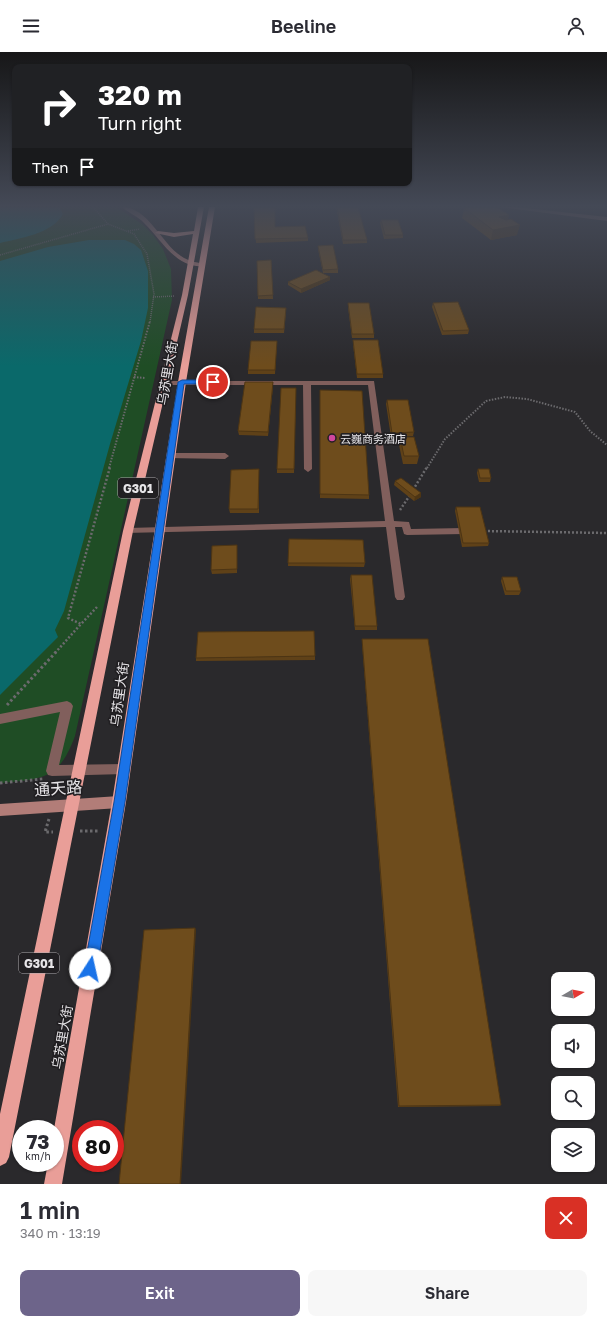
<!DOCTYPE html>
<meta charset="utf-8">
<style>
:root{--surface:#fff;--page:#f7f7f7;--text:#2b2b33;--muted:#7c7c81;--accent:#6d648a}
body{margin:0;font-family:"Golos Text","Noto Sans SC",sans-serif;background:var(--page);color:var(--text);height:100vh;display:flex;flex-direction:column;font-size:15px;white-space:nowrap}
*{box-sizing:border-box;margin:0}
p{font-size:13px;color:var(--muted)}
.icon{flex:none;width:22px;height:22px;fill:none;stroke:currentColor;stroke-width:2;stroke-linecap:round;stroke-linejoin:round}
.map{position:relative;height:1132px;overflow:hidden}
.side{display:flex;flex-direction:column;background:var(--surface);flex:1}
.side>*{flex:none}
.top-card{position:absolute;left:12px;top:12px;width:400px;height:122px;border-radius:8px;box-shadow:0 1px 3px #0004;background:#202124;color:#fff;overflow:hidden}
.needle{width:26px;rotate:80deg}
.controls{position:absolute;left:551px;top:920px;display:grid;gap:8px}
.controls a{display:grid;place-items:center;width:44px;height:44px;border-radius:8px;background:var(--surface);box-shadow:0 1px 3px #0004;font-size:20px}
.speed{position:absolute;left:12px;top:1068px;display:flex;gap:8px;font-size:20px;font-weight:700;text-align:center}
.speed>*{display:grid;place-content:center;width:52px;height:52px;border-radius:50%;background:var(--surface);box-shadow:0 1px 3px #0004;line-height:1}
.speed small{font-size:10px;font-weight:400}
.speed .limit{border:6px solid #d22;background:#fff;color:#111}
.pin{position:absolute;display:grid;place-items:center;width:34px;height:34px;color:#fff;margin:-17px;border:2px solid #fff;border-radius:50%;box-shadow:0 1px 4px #0007}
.me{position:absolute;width:44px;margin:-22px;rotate:10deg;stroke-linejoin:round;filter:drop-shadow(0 0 3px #0008)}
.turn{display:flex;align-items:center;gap:14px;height:84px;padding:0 20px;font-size:18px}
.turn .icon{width:52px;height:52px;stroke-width:2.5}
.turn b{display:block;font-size:28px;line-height:34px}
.then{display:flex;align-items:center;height:38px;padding:0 20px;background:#0003;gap:8px;font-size:15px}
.round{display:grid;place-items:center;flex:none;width:42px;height:42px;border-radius:8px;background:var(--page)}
.summary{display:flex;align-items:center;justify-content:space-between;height:68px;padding:0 20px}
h1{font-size:24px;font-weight:600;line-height:30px}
.cta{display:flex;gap:8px;margin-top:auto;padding:8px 20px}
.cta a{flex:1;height:46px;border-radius:8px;background:var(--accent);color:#fff;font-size:16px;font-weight:600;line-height:46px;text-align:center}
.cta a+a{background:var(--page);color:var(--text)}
header{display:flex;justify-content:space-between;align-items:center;height:52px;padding:0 20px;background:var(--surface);font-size:18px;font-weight:600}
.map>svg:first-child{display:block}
.green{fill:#1f4d25}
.water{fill:#0a696a}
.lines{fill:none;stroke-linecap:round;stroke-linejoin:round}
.path-far3{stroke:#6b6a6d;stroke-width:1.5;stroke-dasharray:1 1;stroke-linecap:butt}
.path-far2{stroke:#6b6a6d;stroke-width:2;stroke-dasharray:1.5 1.5;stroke-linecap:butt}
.path-far1{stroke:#6b6a6d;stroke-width:2.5;stroke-dasharray:2 2;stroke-linecap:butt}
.path{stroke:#6b6a6d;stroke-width:3;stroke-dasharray:2.5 2.5;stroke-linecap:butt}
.pedestrian{fill:#815f5c;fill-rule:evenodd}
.minor{fill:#815f5c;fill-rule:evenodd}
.secondary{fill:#b27d78;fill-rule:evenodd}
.trunk{fill:#e99e98;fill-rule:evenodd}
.wall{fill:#5f4118}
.shaded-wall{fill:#4d3514}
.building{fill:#6e4c1c;stroke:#4d3514}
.route{fill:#1a73e8;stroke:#114b97}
.hotel-dot{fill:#d1479c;stroke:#211f22;stroke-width:1.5}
.labels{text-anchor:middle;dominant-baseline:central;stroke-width:3.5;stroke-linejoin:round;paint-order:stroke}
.far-poi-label{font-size:11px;fill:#e7e5e8;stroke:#211f22;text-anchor:start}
.shield{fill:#211f22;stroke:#acaaad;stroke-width:1}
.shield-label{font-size:12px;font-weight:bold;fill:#e7e5e8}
.street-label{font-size:13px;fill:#e7e5e8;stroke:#211f22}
.near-street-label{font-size:16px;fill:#e7e5e8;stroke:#211f22}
</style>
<header><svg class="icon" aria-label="menu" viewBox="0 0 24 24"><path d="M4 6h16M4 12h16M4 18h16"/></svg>Beeline<svg class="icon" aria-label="person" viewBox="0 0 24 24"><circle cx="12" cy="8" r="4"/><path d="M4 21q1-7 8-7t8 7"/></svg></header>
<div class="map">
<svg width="607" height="1132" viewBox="0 0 607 1132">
<rect width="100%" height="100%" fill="#2a292c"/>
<path class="green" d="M0 155H116L142 172 153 183 163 197 171 217 172 248 75 684C59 728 42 727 0 731Z"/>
<path class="water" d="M0 155H59L63 162C52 182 20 186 0 191Z
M89 188H125L134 192 141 198 148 219V256L141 289 110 392 64 559 55 578 58 585 0 643V209L48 195Z"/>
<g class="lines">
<path class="path-far3" d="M93 155 108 172
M128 179 140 177
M0 203 108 172 134 182 147 202 154 242 150 270
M153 245 175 244"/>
<path class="path-far2" d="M134 325 145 326
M109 416 150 269
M427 416 445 387 486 349 505 345 527 347 575 360 590 379 607 393"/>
<path class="path-far1" d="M413 438 427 415
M400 458 410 443
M484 479 607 481
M97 555 81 572 68 566 110 415
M55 601 81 572"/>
<path class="path" d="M7 653 56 600
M0 731 43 727
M56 741 58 730
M49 767 45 780H53
M80 779H99"/>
<path class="pedestrian" d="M67 649 71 651 73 654 59 713 124 712 128 713 130 717 128 721 124 722 52 724 48 723 46 719 60 660 0 672V662Z"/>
<path class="minor" d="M500 155H516L607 165V169Z
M161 329H374L394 469 409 470 411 477 464 476 468 479 464 482 407 483 404 482 402 475H395L405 545 403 548H397L395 545 386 475 125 481 124 479 128 476 385 469 368 333H311L312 417 308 420 304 417 303 333H161Z
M170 401H225L229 404 225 407 167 406 166 404Z"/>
<path class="secondary" d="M122 155C148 155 161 191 181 204 188 209 195 210 204 212V214C176 217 161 187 144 171 138 164 128 161 122 155Z
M119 744 123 746 125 750 123 754 119 756 0 764V752Z"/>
<path class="trunk" d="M198 155H204L188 243 133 479 9 1105 6 1111 0 1114V1062L123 479 182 243 193 182 174 185 155 181 158 179 174 181 194 179Z
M209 155H215L186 330 126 750 62 1132H44L48 1111H55V1077H54L112 750 178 330Z"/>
</g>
<path class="wall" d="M254 155 275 175 308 186V189L256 191Z
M336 155H358L367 188V191L343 192Z
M464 156 508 168 517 183 491 188 462 166Z
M381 168 403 183V186L384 187 380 171Z
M318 194 338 217V221H323L318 197Z
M271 208 273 247H258L257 209Z
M330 225V228L301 241 288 233V230Z
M348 251 374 282V286H352L348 255Z
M433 251 469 278 468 282 442 283 432 255Z
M286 259 284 281H254V277Z
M353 288 383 322V326H357L353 292Z
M277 289 275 322H248V318Z
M273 330V334L268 384 239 383 238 379Z
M296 336 294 421H277V417Z
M320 338 369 443V447L320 446Z
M387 348 414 380 413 384 391 385 386 352Z
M400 385 419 404 417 412H403L399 393Z
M259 417V461H230L229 457Z
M478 417 491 426 490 430H479L477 421Z
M395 429 421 445 414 449 394 433Z
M456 455 489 491 488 494 462 495 455 459Z
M289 487 365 511 364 515 288 514Z
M237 497V521L212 522 211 518Z
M351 523 377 574V578H355L350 527Z
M502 525 521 539 519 543H505L501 529Z
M362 587 501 1053 499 1054 398 1055 362 591Z
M315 604V608L196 609V606Z"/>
<path class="shaded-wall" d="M509 163 507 173 499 165Z
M520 173 517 183 491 188 493 178Z
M330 225V228L301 241V237Z
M273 330V334L268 384V380Z
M421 441V445L414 449 415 445Z
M195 876 196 878 181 1132H180Z"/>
<path class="building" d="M254 155H275V175L305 174 308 186 255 187Z
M337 155H358L367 188H343Z
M471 155H497L509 163 499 165 506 168 511 167 520 173 493 178 464 156Z
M381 168H398L403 183H385Z
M333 193 338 217 323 218 318 194Z
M271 208 273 243 258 244 257 209Z
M316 218 330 225 301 237 288 230Z
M458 250 469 278 443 279 433 251Z
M348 251H369L374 282H352Z
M256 255 286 256 284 277H254Z
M353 288H378L383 322H357Z
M251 289H277L275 318H248Z
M245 330H273L268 380 238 379Z
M281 336H296L294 417H277Z
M320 338 362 339 369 443 320 442Z
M387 348H408L414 380 392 381Z
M400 385H414L419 404H404Z
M259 417 258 457H229L231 418Z
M478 417H489L491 426H480Z
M401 426 421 441 415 445 395 429Z
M456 455H480L489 491H463Z
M289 487 363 488 365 511H288Z
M237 493V517L211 518 212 494Z
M351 523H372L377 574H355Z
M502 525H517L521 539H506Z
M314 579 315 604 196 606 198 580Z
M362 587H428L501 1053 399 1054Z
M195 876 180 1132H119L144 878Z"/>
<linearGradient id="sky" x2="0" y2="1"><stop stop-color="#171718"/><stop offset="0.49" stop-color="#444956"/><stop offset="1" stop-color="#444956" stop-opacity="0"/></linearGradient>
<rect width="607" height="314" fill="url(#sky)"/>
<path class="route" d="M213 328 216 330 215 332H184L125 750 97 917 95 922 90 924 86 922 84 917 114 750 178 330 182 328Z"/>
<circle class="hotel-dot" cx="332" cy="386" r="4"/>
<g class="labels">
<g class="far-poi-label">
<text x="340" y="386">云巍商务酒店</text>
</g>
<g class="shield">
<rect x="118" y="426" width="40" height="20" rx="3"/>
<rect x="19" y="901" width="40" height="20" rx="3"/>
</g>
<g class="shield-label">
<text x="138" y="436">G301</text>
<text x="39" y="911">G301</text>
</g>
<g class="street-label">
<text transform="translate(167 321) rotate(-80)">乌苏里大街</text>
<text transform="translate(119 642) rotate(-82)">乌苏里大街</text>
<text transform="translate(62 985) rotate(-80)">乌苏里大街</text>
</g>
<g class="near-street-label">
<text transform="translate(58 736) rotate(-4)">通天路</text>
</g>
</g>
</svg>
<div class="controls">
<a><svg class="needle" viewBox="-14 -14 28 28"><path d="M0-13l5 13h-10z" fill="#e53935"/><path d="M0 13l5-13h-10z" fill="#7c7c81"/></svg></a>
<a><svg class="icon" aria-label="sound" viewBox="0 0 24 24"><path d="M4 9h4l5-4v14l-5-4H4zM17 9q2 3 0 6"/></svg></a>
<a><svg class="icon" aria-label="search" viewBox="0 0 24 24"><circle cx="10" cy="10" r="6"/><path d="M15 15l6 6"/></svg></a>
<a><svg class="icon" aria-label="layers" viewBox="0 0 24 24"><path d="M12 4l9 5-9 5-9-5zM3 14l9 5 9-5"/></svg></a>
</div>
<div class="speed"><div>73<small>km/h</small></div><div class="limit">80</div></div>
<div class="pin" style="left:213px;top:330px;background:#d93025"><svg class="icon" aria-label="arrive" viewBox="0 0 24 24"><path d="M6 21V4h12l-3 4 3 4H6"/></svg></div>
<svg class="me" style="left:90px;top:917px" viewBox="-20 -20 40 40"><circle r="19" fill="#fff"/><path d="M0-13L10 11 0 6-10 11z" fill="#1a73e8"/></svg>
<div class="top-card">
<div class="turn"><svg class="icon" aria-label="right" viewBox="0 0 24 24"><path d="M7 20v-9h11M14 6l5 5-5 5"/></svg><div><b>320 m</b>Turn right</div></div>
<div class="then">Then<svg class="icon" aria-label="arrive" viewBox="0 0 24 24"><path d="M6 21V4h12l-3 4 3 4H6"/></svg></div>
</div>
</div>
<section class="side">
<div class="summary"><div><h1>1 min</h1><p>340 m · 13:19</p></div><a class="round" style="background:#d93025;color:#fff"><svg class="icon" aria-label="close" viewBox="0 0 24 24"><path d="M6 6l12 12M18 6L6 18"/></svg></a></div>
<div class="cta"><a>Exit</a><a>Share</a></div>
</section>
